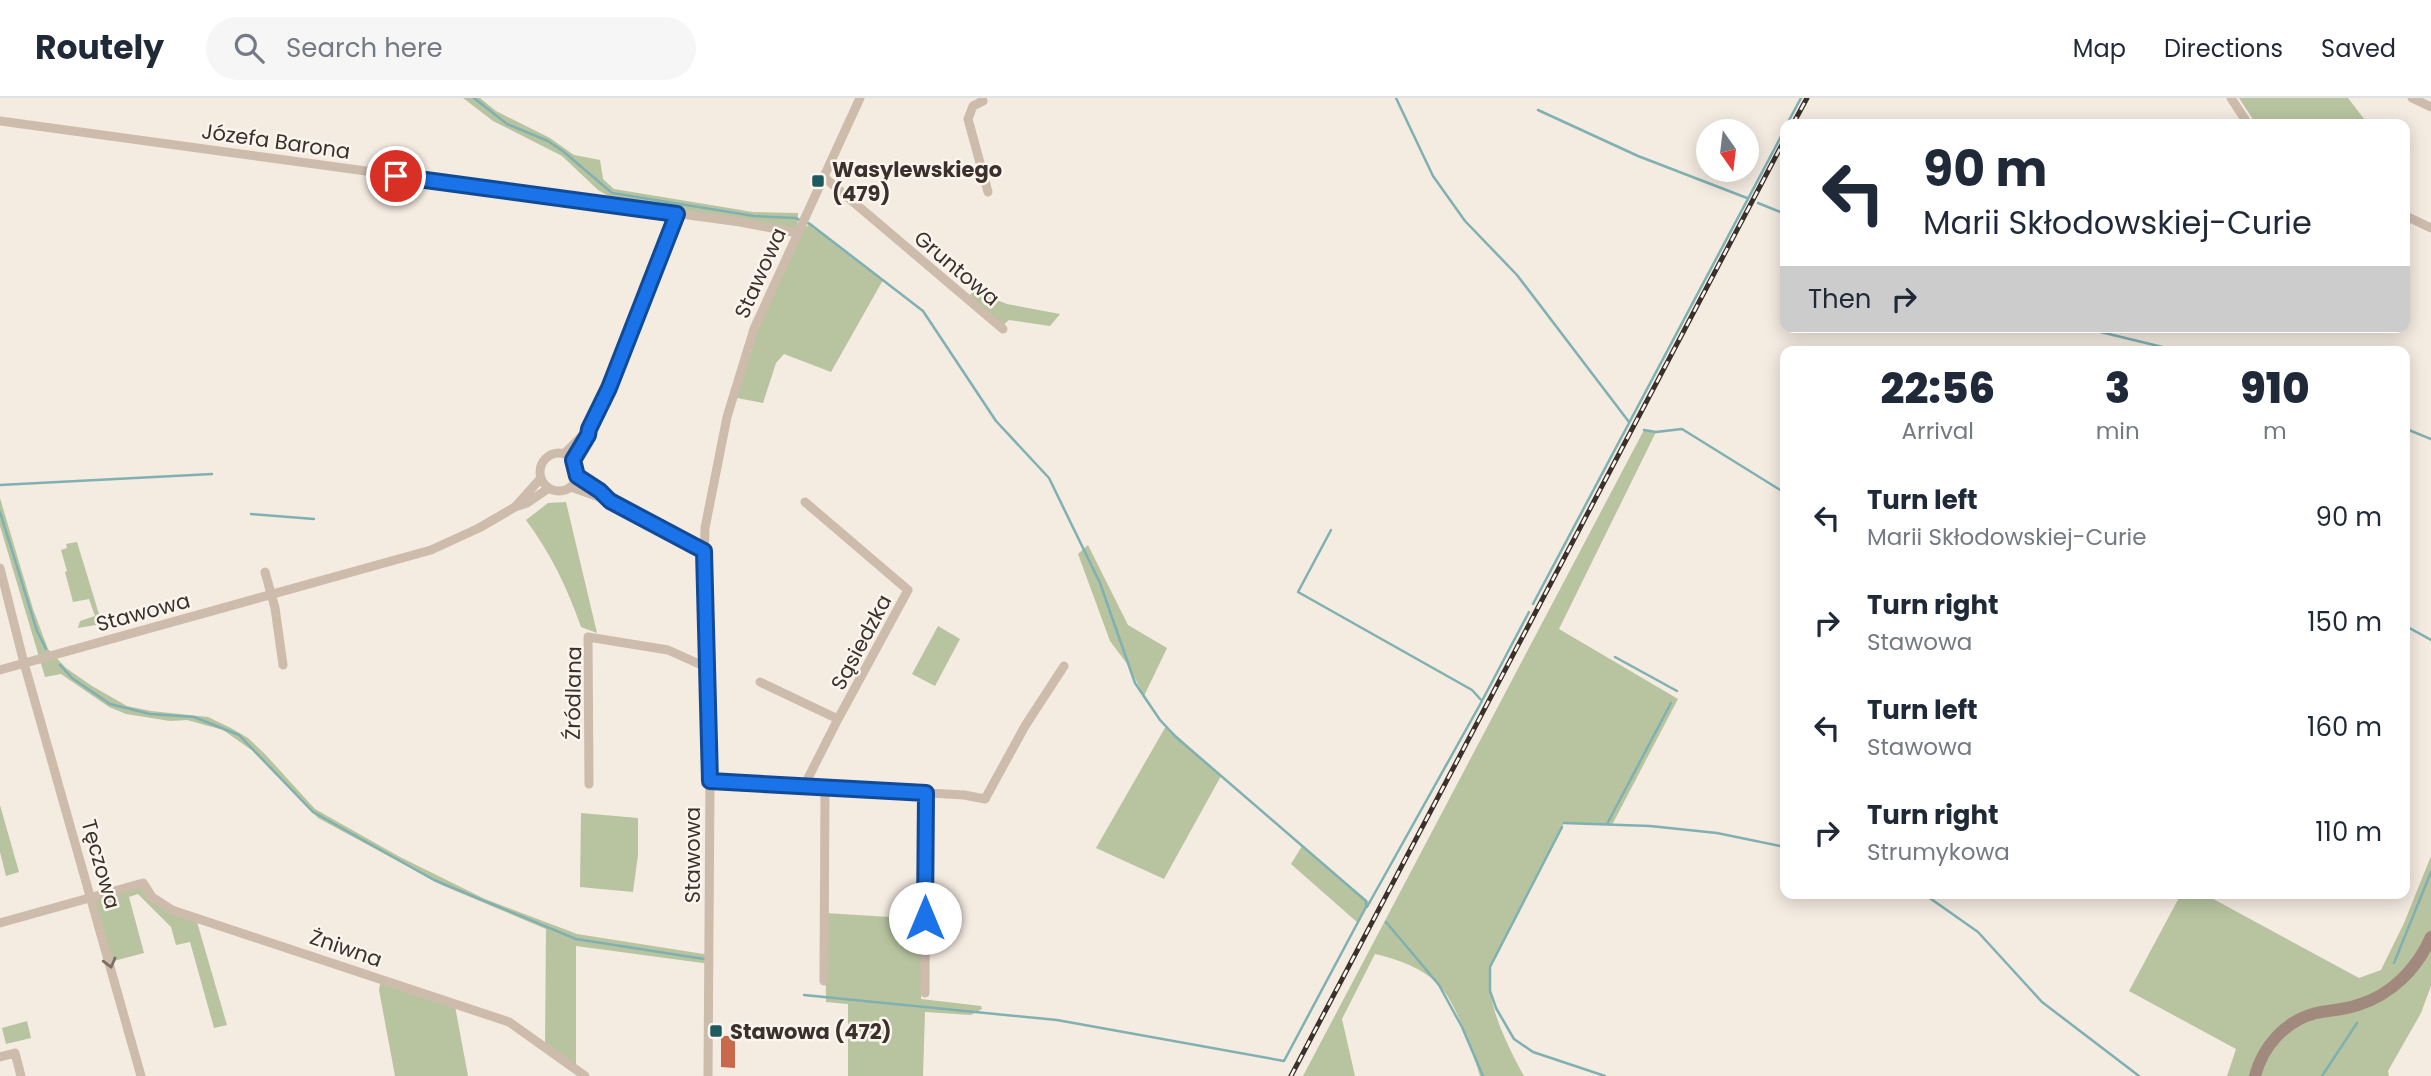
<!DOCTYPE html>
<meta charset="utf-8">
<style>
:root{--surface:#fff;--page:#f6f6f7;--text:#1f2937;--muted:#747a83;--line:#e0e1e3}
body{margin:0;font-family:Poppins,sans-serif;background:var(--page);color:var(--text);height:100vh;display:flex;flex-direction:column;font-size:26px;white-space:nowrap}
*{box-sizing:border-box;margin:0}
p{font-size:23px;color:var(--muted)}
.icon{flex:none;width:38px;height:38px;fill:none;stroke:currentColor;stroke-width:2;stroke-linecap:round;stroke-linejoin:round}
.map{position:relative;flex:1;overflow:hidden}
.side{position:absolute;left:1780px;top:248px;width:630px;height:553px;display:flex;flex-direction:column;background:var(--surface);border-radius:14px;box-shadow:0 4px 18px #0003}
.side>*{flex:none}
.top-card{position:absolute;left:1780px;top:21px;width:630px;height:214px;border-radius:14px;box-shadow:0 4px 18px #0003;background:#fff;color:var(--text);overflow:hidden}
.needle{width:46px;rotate:166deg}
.controls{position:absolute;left:1696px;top:21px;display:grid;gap:14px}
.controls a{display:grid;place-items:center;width:63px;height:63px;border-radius:50%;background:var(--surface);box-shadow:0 4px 18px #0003;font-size:35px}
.pin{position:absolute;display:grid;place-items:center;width:60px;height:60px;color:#fff;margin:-30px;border:4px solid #fff;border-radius:50%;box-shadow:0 2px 7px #0007}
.me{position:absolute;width:77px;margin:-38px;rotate:0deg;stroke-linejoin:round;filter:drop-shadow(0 0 5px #0008)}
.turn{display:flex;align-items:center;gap:24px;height:147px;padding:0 28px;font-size:32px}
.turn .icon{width:91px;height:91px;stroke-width:2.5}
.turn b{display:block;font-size:49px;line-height:60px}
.then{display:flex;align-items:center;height:66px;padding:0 28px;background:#0003;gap:14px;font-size:26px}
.eta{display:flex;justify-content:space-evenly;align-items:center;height:119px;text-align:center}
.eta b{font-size:42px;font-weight:800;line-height:49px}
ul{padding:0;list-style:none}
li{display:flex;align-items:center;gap:21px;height:105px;padding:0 28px}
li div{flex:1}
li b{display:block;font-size:26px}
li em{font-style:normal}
header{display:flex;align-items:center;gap:42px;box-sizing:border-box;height:98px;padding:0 35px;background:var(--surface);border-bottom:2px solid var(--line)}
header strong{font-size:33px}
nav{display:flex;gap:38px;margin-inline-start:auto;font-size:24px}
.search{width:490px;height:63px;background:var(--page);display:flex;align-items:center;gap:18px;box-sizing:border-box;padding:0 24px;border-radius:38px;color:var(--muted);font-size:26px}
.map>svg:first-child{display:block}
.green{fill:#b8c4a0}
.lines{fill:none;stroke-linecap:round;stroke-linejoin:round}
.stream{stroke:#7fb0b2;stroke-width:2.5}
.building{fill:#c8694b}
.minor{stroke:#cdbbac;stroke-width:9}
.secondary{stroke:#a18a7d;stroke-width:12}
.rail-casing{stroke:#3b302b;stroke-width:5}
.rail{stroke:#fbf5ee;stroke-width:2.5;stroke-dasharray:8;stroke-linecap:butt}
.oneway{stroke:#7d6f65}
.route-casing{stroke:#114b97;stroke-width:18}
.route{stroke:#1a73e8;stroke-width:12}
.poi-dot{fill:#1f5a5e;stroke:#fbf5ee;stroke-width:2.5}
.labels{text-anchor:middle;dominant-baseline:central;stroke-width:5;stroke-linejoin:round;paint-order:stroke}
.street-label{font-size:21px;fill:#3b302b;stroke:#fbf5ee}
.poi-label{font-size:21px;font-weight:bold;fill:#3b302b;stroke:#fbf5ee;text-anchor:start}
</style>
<header>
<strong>Routely</strong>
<div class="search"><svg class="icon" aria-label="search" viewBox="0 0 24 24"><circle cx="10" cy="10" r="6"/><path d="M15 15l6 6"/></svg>Search here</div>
<nav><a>Map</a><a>Directions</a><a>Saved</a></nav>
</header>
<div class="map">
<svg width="2431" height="978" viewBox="0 0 2431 978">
<rect width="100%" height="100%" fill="#f4ebe1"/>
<path class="green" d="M463 0H480L496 13 550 40 574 57 600 62 603 81 614 91 753 114 798 115 797 135 810 126 883 182 831 274 784 256 776 265 763 305 732 299 736 283 796 136 610 99 598 92 562 58 493 23Z
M2239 0H2348L2368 26H2256Z
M974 193 1007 206 1060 216 1050 228 1009 222 1001 229 966 201Z
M1644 332 1656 334 1559 531 1678 601 1612 727 1564 725 1490 869C1484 902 1508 949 1524 978H1480C1472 953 1457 906 1439 887 1423 870 1397 861 1375 856L1342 921 1355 978H1303Z
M0 400 33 511 48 551 66 570 92 588 127 608 151 613 208 619 231 630 248 640 264 655 315 711 400 759 485 801 577 836 710 857V866L576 848V971L545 950 546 831 444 788 318 720 253 653 223 632 187 622 170 623 126 616 109 609 61 576 45 579 0 428Z
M566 404 597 535 581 529C567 489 551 456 526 422L548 405Z
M77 444 102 526 78 530 80 523 95 518 89 501 73 504 65 474 67 473 61 452 67 450 66 446Z
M1088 447 1128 527 1167 550 1144 598 1128 567 1110 543 1078 456Z
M938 528 960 541 935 588 912 576Z
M1166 628 1221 678 1164 781 1096 750Z
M0 707 19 774 6 778 0 754Z
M581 715 638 720V757L633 794 580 789Z
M1302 748 1369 804 1358 825 1291 766Z
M2431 758V888L2421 915 2388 973 2389 978H2227L2236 951 2129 893 2181 796H2204L2359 880 2381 872 2404 825Z
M143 784 152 799 197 824 227 927 214 930 190 844 176 847 171 829 138 796 129 799 144 855 110 864 92 799Z
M825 815 922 821 921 901 981 908 982 911 971 917 925 914 923 978H848V906L826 904Z
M381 881 455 908 468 978H395L379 892Z
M27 923 31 940 6 946 2 930Z"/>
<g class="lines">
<path class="stream" d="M474 0 507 26 548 43 564 54 612 95 754 118 795 120 810 126 923 213 996 323 1049 380 1100 485 1135 585 1160 622 1176 639 1366 803V809L1284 963 1057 922 804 897
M1396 0 1433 78 1465 123 1517 177 1629 324
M1538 12 1638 58 1747 100
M1787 26 1801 0
M1758 105 1785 116
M2080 229 2183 254
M2404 330 2431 341
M1644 332 1656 334 1682 331 1785 395
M0 387 212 376
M0 414 37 533 46 551
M251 416 314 421
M1331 432 1298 494 1472 592 1482 603 1367 809
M1533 506 1785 31
M2404 527 2431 542
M1615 559 1677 593
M60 567 72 580 110 606 150 616 194 619 239 637 313 714 434 782 576 841 704 861
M1483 601 1529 514
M1564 725 1650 728 1717 735 1785 749
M1607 726 1671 605
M1562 729 1490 869V893L1496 910 1514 941 1533 954 1605 978
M1924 796 1978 834 2042 904 2139 978
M1386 824 1439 887 1462 929 1483 978
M2394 865 2431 774
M2322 978 2357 925"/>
</g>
<path class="building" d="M721 938H735V970L721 969Z"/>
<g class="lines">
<path class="minor" d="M982 0 983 3 973 8 968 21 988 94
M2231 0 2248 26
M2412 0 2431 9
M0 23 740 124 797 135
M825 80 1003 231
M2404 117 2431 130
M540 374a19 19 0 1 1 38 0a19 19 0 1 1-38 0Z
M564 356 589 331
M573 362 588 337 589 331 609 290 677 116
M577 378 600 393 609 402
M571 389 610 403 704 453
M805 404 908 492 838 621
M515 409 541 380
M0 470 24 565 141 978
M265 474 275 510 283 567
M0 572 431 452 479 430 515 409 527 405 549 390
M760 584 838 621 803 690
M710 683 964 697 985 701 1025 628 1064 568
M589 686 588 539 668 552 706 569
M0 825 143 785 152 799 172 812 509 924 585 978
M824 883 825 691
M925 895 926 695
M0 959 15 955 21 978
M708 978 710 683 703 505 705 430 727 319 754 231 860 0"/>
<path class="secondary" d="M2255 978C2263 948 2285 923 2316 915 2330 912 2344 912 2358 907 2391 897 2417 871 2431 839"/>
<defs>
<path id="rail" d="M1793 26 1807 0
M1291 978 1785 41"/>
</defs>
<use href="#rail" class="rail-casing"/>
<use href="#rail" class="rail"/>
</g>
<defs><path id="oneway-chevron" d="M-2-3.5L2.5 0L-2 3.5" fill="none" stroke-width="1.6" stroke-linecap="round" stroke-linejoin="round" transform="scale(1.75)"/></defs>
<use class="oneway" href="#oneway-chevron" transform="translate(110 865) rotate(75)"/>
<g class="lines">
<defs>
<path id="route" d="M396 78 677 116 609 290 589 331 588 337 573 362 577 378 600 393 610 403 704 453 710 683 926 695 925 820"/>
</defs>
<use href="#route" class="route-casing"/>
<use href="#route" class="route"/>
</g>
<g class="poi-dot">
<rect x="811" y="76" width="14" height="14" rx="3.5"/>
<rect x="709" y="926" width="14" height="14" rx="3.5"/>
</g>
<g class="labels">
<g class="street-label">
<text transform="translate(276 43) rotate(8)">Józefa Barona</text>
<text transform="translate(957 170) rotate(40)">Gruntowa</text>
<text transform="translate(760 175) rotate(-66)">Stawowa</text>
<text transform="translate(143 514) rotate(-15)">Stawowa</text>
<text transform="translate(861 544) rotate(-62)">Sąsiedzka</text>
<text transform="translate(573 595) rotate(-89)">Źródlana</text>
<text transform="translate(692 757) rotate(-90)">Stawowa</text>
<text transform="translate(101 766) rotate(74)">Tęczowa</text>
<text transform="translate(346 850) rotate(19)">Żniwna</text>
</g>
<g class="poi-label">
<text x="832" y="71">Wasylewskiego<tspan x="832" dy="24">(479)</tspan></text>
<text x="730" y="933">Stawowa (472)</text>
</g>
</g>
</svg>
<div class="controls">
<a><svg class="needle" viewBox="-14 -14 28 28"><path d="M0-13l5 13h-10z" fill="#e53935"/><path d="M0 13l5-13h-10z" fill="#747a83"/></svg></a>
</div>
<div class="pin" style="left:396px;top:78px;background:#d93025"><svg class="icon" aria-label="arrive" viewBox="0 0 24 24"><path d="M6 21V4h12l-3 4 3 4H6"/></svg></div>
<svg class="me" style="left:925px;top:820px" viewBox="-20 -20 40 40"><circle r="19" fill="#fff"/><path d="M0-13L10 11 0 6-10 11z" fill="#1a73e8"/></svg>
<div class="top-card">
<div class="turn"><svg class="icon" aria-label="left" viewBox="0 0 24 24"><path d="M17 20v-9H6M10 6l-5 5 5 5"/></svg><div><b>90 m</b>Marii Skłodowskiej-Curie</div></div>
<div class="then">Then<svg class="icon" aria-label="right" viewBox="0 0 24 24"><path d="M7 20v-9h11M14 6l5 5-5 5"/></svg></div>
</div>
<section class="side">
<div class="eta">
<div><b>22:56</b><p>Arrival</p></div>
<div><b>3</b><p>min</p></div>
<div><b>910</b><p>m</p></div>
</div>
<ul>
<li><svg class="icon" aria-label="left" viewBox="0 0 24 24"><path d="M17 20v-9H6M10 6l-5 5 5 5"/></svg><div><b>Turn left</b><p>Marii Skłodowskiej-Curie</p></div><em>90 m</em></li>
<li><svg class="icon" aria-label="right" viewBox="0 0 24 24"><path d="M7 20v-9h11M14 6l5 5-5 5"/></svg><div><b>Turn right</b><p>Stawowa</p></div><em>150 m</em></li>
<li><svg class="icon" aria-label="left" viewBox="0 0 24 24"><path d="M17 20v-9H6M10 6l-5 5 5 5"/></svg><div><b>Turn left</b><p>Stawowa</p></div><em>160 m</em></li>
<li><svg class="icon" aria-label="right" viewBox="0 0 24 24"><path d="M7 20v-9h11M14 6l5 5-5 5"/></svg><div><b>Turn right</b><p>Strumykowa</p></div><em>110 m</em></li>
</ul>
</section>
</div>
